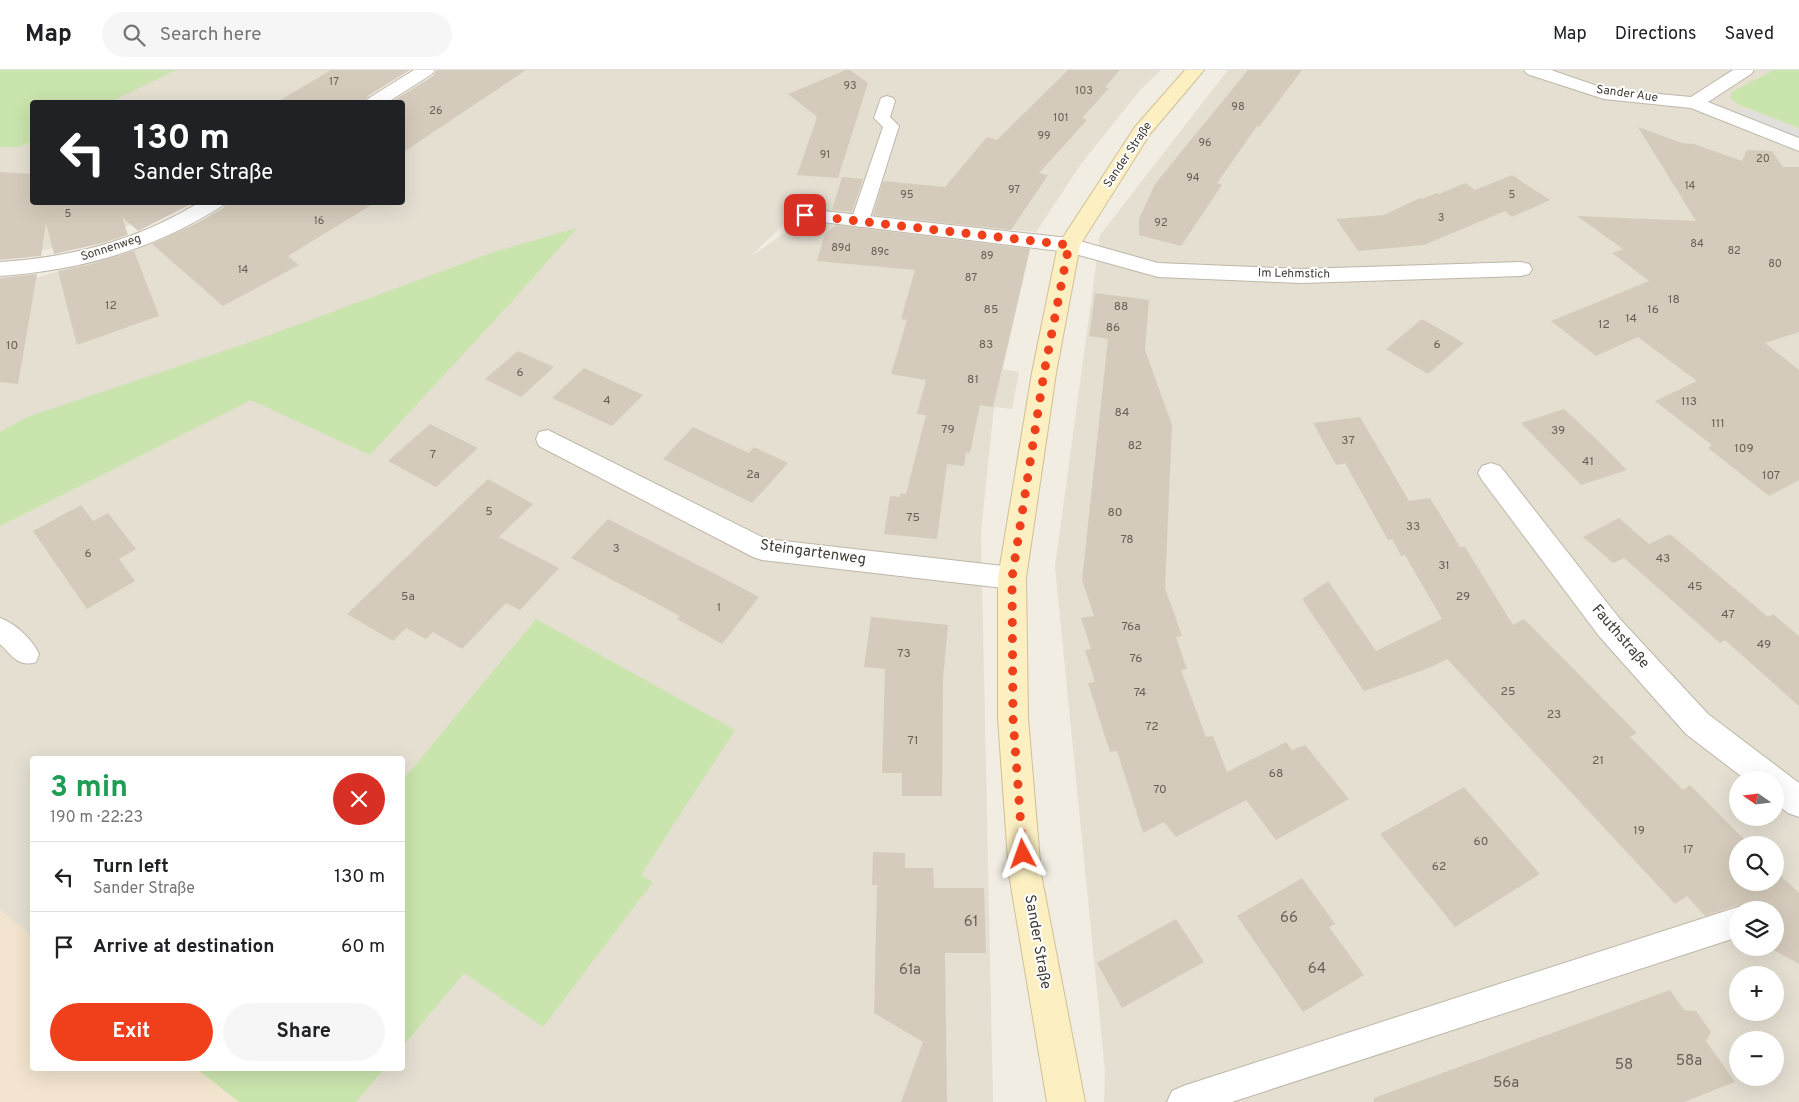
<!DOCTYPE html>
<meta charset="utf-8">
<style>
:root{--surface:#fff;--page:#f6f6f6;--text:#202124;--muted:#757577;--line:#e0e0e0;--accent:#ef401b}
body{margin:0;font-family:Overpass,sans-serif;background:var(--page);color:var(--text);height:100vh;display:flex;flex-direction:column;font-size:19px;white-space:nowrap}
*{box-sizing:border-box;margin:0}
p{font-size:16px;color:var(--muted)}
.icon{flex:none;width:28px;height:28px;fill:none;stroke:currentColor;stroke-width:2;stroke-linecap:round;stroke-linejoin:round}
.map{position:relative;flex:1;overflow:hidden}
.panel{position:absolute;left:30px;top:686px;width:375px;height:315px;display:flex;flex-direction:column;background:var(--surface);border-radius:5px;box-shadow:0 5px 20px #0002}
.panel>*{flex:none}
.hud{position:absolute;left:30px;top:30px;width:375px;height:105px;border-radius:5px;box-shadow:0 5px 20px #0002;background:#202124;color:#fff;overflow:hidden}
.needle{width:32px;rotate:284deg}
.controls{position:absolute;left:1729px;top:701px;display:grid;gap:10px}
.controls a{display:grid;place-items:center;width:55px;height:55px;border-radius:50%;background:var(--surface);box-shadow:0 5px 20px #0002;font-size:25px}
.pin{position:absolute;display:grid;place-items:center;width:42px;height:42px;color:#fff;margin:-21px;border-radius:10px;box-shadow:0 2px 8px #0006}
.me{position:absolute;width:55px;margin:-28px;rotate:356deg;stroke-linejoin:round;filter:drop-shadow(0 0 4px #0008)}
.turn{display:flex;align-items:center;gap:18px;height:105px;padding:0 20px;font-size:22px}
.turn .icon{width:65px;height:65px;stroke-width:2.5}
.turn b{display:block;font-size:35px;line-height:42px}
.round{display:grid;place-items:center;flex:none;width:52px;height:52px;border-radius:26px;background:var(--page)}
.headline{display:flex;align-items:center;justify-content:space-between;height:85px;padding:0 20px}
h1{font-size:30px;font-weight:700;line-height:38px;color:#1e9e55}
.primary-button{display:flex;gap:10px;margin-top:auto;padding:10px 20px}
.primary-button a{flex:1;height:58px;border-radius:30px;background:var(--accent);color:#fff;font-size:20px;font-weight:700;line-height:58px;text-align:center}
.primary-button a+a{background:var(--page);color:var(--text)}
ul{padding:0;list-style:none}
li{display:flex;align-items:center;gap:15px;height:70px;padding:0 20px;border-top:1px solid var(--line)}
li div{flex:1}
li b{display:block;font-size:19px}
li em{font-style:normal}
header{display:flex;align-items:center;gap:30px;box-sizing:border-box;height:70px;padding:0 25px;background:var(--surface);border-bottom:1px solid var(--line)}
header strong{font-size:24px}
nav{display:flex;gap:28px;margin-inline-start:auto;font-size:18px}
.search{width:350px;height:45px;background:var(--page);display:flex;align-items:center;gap:12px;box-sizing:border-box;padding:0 18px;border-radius:28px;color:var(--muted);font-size:19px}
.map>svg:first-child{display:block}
.residential{fill:#e4dfd1;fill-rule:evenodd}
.commercial{fill:#f2e4ce}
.green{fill:#cae4ad}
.parking{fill:#e1dfdb}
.building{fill:#d5cbbc}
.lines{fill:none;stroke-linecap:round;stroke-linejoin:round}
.service-casing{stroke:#beb7a9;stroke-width:2}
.minor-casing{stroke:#beb7a9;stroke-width:2}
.secondary-casing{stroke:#cfc195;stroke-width:2}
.service{fill:#fff;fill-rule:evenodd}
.minor{fill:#fff;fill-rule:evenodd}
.secondary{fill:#fcefc2;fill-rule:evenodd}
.route{stroke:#ef401b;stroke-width:9;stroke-dasharray:0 16.2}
.labels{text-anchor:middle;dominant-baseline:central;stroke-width:4;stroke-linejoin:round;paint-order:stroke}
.far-number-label{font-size:11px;fill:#676056}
.far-street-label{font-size:12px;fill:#423d34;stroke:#fff}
.number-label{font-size:12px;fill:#676056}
.street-label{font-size:15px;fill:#423d34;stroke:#fff}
.near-number-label{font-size:15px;fill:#676056}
</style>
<header>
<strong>Map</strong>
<div class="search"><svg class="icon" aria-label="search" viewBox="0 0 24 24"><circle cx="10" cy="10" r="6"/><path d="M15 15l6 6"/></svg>Search here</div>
<nav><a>Map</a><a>Directions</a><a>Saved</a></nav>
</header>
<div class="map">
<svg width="1799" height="1032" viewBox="0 0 1799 1032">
<rect width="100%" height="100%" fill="#f1ede3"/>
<path class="residential" d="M0 0H402L350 32H32V132L178 135 109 163 65 176 20 185 0 186Z
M449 0H1161L1141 19 1081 94 1036 162 796 142 750 187 802 151 1032 171 1003 299 1019 302 1012 339 994 337 981 462 993 1032H239L197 999H402V689H32V866L0 840V215L19 213 140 177 206 150 239 133 402 132V32H399Z
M1228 0H1799V1032H1104L1105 1001 1055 497 1100 165ZM1738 710H1775V748H1738ZM1738 775H1775V812H1738ZM1738 840H1775V878H1738ZM1738 905H1775V942H1738ZM1738 970H1775V1008H1738Z"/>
<path class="commercial" d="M0 840 32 866V999H197L239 1032H0Z"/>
<path class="green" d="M0 0H176L110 32H32V71L19 77H0Z
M1774 0H1799V58L1740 35 1730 28 1732 22Z
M577 158 517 226 370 385 251 330 0 456V362L27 347 245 274 497 181Z
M536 549 735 660 641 805 653 812 543 957 464 903 403 976V710Z
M197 999H384L356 1032H239Z"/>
<path class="parking" d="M1749 40 1799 60V70L1729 41Z"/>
<path class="building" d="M331 0H410L368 26 365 32H277Z
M437 0H526L402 83V32H391L433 6Z
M846 0H850L868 13 838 108 797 105 817 47 788 24Z
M1068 0H1120L1105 17 1109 18 1082 48 1087 50 1039 103 1048 105 1011 160 873 145 883 111 945 117 987 67 997 70Z
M1248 0H1302L1259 57 1257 56 1217 113 1222 115 1181 176 1139 165V149L1155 114Z
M1638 57 1682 73 1694 74 1742 91 1747 80 1772 81 1783 97H1799V262L1765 273 1799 300V410L1769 426 1708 378 1712 375 1655 331 1697 311 1638 267 1596 286 1551 251 1649 211 1612 183 1623 179 1577 146 1696 151Z
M0 102 32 104V132H195L138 161 122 147 128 165 103 173 54 184 46 153 41 186 0 190Z
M1512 105 1550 130 1512 147 1505 141 1424 175 1358 181 1336 149 1384 145 1420 128 1422 129 1437 123 1439 124 1465 113 1475 120Z
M842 107 863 109 852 142 832 140Z
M227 132H376L288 186 299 195 223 236 152 174 197 153 223 138Z
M835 155 1030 179 993 337 980 335 970 383 966 382 964 396 947 394 937 469 884 464 890 426 900 427V423L906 424 926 345 917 344 926 310 891 304 907 250 901 249 915 200 817 191 824 167Z
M134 181 159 246 77 275 58 201 88 195Z
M37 204 18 314 0 312V208Z
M1095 223 1149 230 1145 280 1172 355 1165 518 1182 566 1176 567 1187 599 1181 600 1206 667 1213 666 1227 702 1286 672 1292 680 1305 675 1349 729 1276 770 1246 730 1176 767 1164 752 1143 763 1117 681 1110 682 1088 613 1095 612 1085 580 1091 579 1081 548 1094 546 1082 510 1108 269 1089 266Z
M1422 249 1464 273 1428 304 1386 279Z
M518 281 554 297 521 327 485 309Z
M584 298 643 325 612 356 552 328Z
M1564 339 1595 368 1627 400 1581 415 1521 353Z
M1360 347 1409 431 1430 428 1460 477H1465L1513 555 1524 549 1637 663 1630 667 1683 720 1690 715 1750 775H1738V812H1775V800L1799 823V894L1770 878H1775V840H1746L1737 835 1705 846 1687 826 1675 834 1447 589 1429 598 1364 621 1302 529 1328 511 1376 581 1442 549 1405 485 1401 486 1392 469 1388 470 1345 393 1336 395 1313 353Z
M430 354 478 378 436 417 388 391Z
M693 357 749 383 754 377 788 393 752 433 663 389Z
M488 409 533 434 499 467 559 498 520 540 506 533 462 579 433 562 426 569 406 558 393 571 347 544Z
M81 435 93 451 108 443 136 479 119 489 135 511 87 539 33 461Z
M1619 448 1649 474 1670 464 1768 547 1773 544 1799 566V636L1725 570 1720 573 1624 488 1613 493 1583 467Z
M608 449 727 510 759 527 722 574 677 549 680 546 571 488Z
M871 547 948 555 943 609 942 726H902V703H882L885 599 864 597Z
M1464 717 1540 804 1455 857 1380 764Z
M873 782 905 783V798H933L934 818H984L986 883H945L947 1032H901L923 972 874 943 877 815H872Z
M1302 808 1335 854 1329 857 1364 905 1303 942 1237 846Z
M1176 849 1204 892 1122 938 1097 893Z
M1670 920 1684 940 1696 941 1711 962 1706 971 1735 1012 1684 1032H1374V1028Z"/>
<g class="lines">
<defs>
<path id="service" d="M887 26 893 28 895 31 890 47 899 56 869 151 866 155 860 157 854 155 851 151 883 57 874 48 881 28Z
M0 548C15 553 33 570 39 584L36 592C18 598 12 585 0 574Z
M1738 837 1744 840H1738V867L1232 1032H1167L1172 1021 1183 1016Z"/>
<path id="minor" d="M414 0H435L432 4 388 32H367L369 28Z
M1524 0H1551L1606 19 1691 27 1733 0H1754L1751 4 1708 32 1799 68V81L1691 38 1604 29 1527 4Z
M200 132H225L222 136C152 180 82 200 0 206V192C73 187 136 171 200 132Z
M805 139 1069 168 1158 193 1302 199 1521 192 1529 194 1532 199 1529 204 1521 206 1302 213 1158 207 1068 182 798 149 795 145 798 141Z
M548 360 766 469 1012 497 1022 500 1026 508 1022 516 1012 519 762 490 753 487 539 376 536 369 539 362Z
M1491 393 1500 396 1619 548 1708 644 1799 713V747L1788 743 1775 733V710H1746L1686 664 1599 566 1482 410 1478 403 1482 396Z"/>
<path id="secondary" d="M1185 0H1204L1150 64 1080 175 1056 303 1026 508 1028 648 1041 804 1085 1032H1047L1009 804 998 648V508L1032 303 1058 175 1135 57Z"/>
</defs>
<use href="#service" class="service-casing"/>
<use href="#minor" class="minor-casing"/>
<use href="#secondary" class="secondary-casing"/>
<use href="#service" class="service"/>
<use href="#minor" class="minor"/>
<use href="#secondary" class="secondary"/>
</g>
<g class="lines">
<path class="route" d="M805 145 1069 175 1044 303 1012 508 1013 648 1023 784"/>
</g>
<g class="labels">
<g class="far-number-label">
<text x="334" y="12">17</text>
<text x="850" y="16">93</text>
<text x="1084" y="21">103</text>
<text x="1238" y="37">98</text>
<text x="436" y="41">26</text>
<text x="1061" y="48">101</text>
<text x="1044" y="66">99</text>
<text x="1205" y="73">96</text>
<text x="825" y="85">91</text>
<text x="1763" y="89">20</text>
<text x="1193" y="108">94</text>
<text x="1690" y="116">14</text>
<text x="1014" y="120">97</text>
<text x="907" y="125">95</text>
<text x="1512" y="125">5</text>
<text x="68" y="144">5</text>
<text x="1441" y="148">3</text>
<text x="319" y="151">16</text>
<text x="1161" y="153">92</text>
<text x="1697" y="174">84</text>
<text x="841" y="178">89d</text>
<text x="1734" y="181">82</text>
<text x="880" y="182">89c</text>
<text x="987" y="186">89</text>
<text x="1775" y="194">80</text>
<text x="243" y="200">14</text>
<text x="971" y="208">87</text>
</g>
<g class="far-street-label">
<text transform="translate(1627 24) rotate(8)">Sander Aue</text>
<text transform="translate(1128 85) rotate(-56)">Sander Straße</text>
<text transform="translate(111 178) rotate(-18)">Sonnenweg</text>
<text transform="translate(1294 204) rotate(1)">Im Lehmstich</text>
</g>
<g class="number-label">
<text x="1674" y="230">18</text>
<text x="111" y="236">12</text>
<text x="1121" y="237">88</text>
<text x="991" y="240">85</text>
<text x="1653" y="240">16</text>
<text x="1631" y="249">14</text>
<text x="1604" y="255">12</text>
<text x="1113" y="258">86</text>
<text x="986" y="275">83</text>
<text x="1437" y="275">6</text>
<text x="12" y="276">10</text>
<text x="520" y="303">6</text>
<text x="973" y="310">81</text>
<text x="607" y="331">4</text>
<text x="1689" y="332">113</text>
<text x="1122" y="343">84</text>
<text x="1718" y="354">111</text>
<text x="948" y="360">79</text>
<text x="1558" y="361">39</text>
<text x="1348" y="371">37</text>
<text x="1135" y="376">82</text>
<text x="1744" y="379">109</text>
<text x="433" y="385">7</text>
<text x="1588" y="392">41</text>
<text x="753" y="405">2a</text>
<text x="1771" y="406">107</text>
<text x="489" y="442">5</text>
<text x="1115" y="443">80</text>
<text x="913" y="448">75</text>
<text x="1413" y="457">33</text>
<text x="1127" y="470">78</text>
<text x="616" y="479">3</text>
<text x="88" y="484">6</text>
<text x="1663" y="489">43</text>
<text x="1444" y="496">31</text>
<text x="1695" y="517">45</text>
<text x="408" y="527">5a</text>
<text x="1463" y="527">29</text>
<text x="719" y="538">1</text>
<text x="1728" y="545">47</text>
<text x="1131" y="557">76a</text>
<text x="1764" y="575">49</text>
<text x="904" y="584">73</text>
<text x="1136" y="589">76</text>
<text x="1508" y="622">25</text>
<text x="1140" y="623">74</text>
<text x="1554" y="645">23</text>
<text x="1152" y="657">72</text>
<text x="913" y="671">71</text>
<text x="1598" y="691">21</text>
<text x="1276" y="704">68</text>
<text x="1160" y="720">70</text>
<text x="1639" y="761">19</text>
<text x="1481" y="772">60</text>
<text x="1688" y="780">17</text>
<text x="1439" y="797">62</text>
</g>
<g class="street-label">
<text transform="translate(813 483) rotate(8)">Steingartenweg</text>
<text transform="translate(1620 567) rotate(49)">Fauthstraße</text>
<text transform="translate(1037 872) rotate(80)">Sander Straße</text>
</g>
<g class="near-number-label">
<text x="1289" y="848">66</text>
<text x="971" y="852">61</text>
<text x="1317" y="899">64</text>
<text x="910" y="900">61a</text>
<text x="1689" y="991">58a</text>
<text x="1624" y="995">58</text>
<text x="1506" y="1013">56a</text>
</g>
</g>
</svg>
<div class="controls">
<a><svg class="needle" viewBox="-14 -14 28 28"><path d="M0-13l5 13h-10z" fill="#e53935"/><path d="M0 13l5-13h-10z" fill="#757577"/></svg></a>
<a><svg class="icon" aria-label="search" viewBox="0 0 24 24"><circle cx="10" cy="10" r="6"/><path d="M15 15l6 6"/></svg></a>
<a><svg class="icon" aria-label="layers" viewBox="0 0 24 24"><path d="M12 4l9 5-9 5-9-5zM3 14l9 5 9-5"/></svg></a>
<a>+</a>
<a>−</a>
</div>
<div class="pin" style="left:805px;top:145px;background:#d93025"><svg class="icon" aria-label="arrive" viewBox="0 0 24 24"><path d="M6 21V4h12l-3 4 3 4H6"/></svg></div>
<svg class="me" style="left:1023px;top:784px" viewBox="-20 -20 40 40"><path d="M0-17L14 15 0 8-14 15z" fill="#ef401b" stroke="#fff" stroke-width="4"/></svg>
<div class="hud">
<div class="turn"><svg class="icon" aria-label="left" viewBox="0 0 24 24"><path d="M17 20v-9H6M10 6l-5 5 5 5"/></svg><div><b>130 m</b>Sander Straße</div></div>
</div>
<section class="panel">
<div class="headline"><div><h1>3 min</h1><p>190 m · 22:23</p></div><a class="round" style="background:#d93025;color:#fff"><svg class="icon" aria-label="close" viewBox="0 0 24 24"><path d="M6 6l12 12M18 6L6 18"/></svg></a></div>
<ul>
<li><svg class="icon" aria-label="left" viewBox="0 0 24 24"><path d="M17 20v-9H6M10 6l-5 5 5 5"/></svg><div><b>Turn left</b><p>Sander Straße</p></div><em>130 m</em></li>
<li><svg class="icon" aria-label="arrive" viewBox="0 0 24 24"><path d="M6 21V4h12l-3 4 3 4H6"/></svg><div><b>Arrive at destination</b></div><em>60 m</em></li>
</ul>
<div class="primary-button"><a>Exit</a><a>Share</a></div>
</section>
</div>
